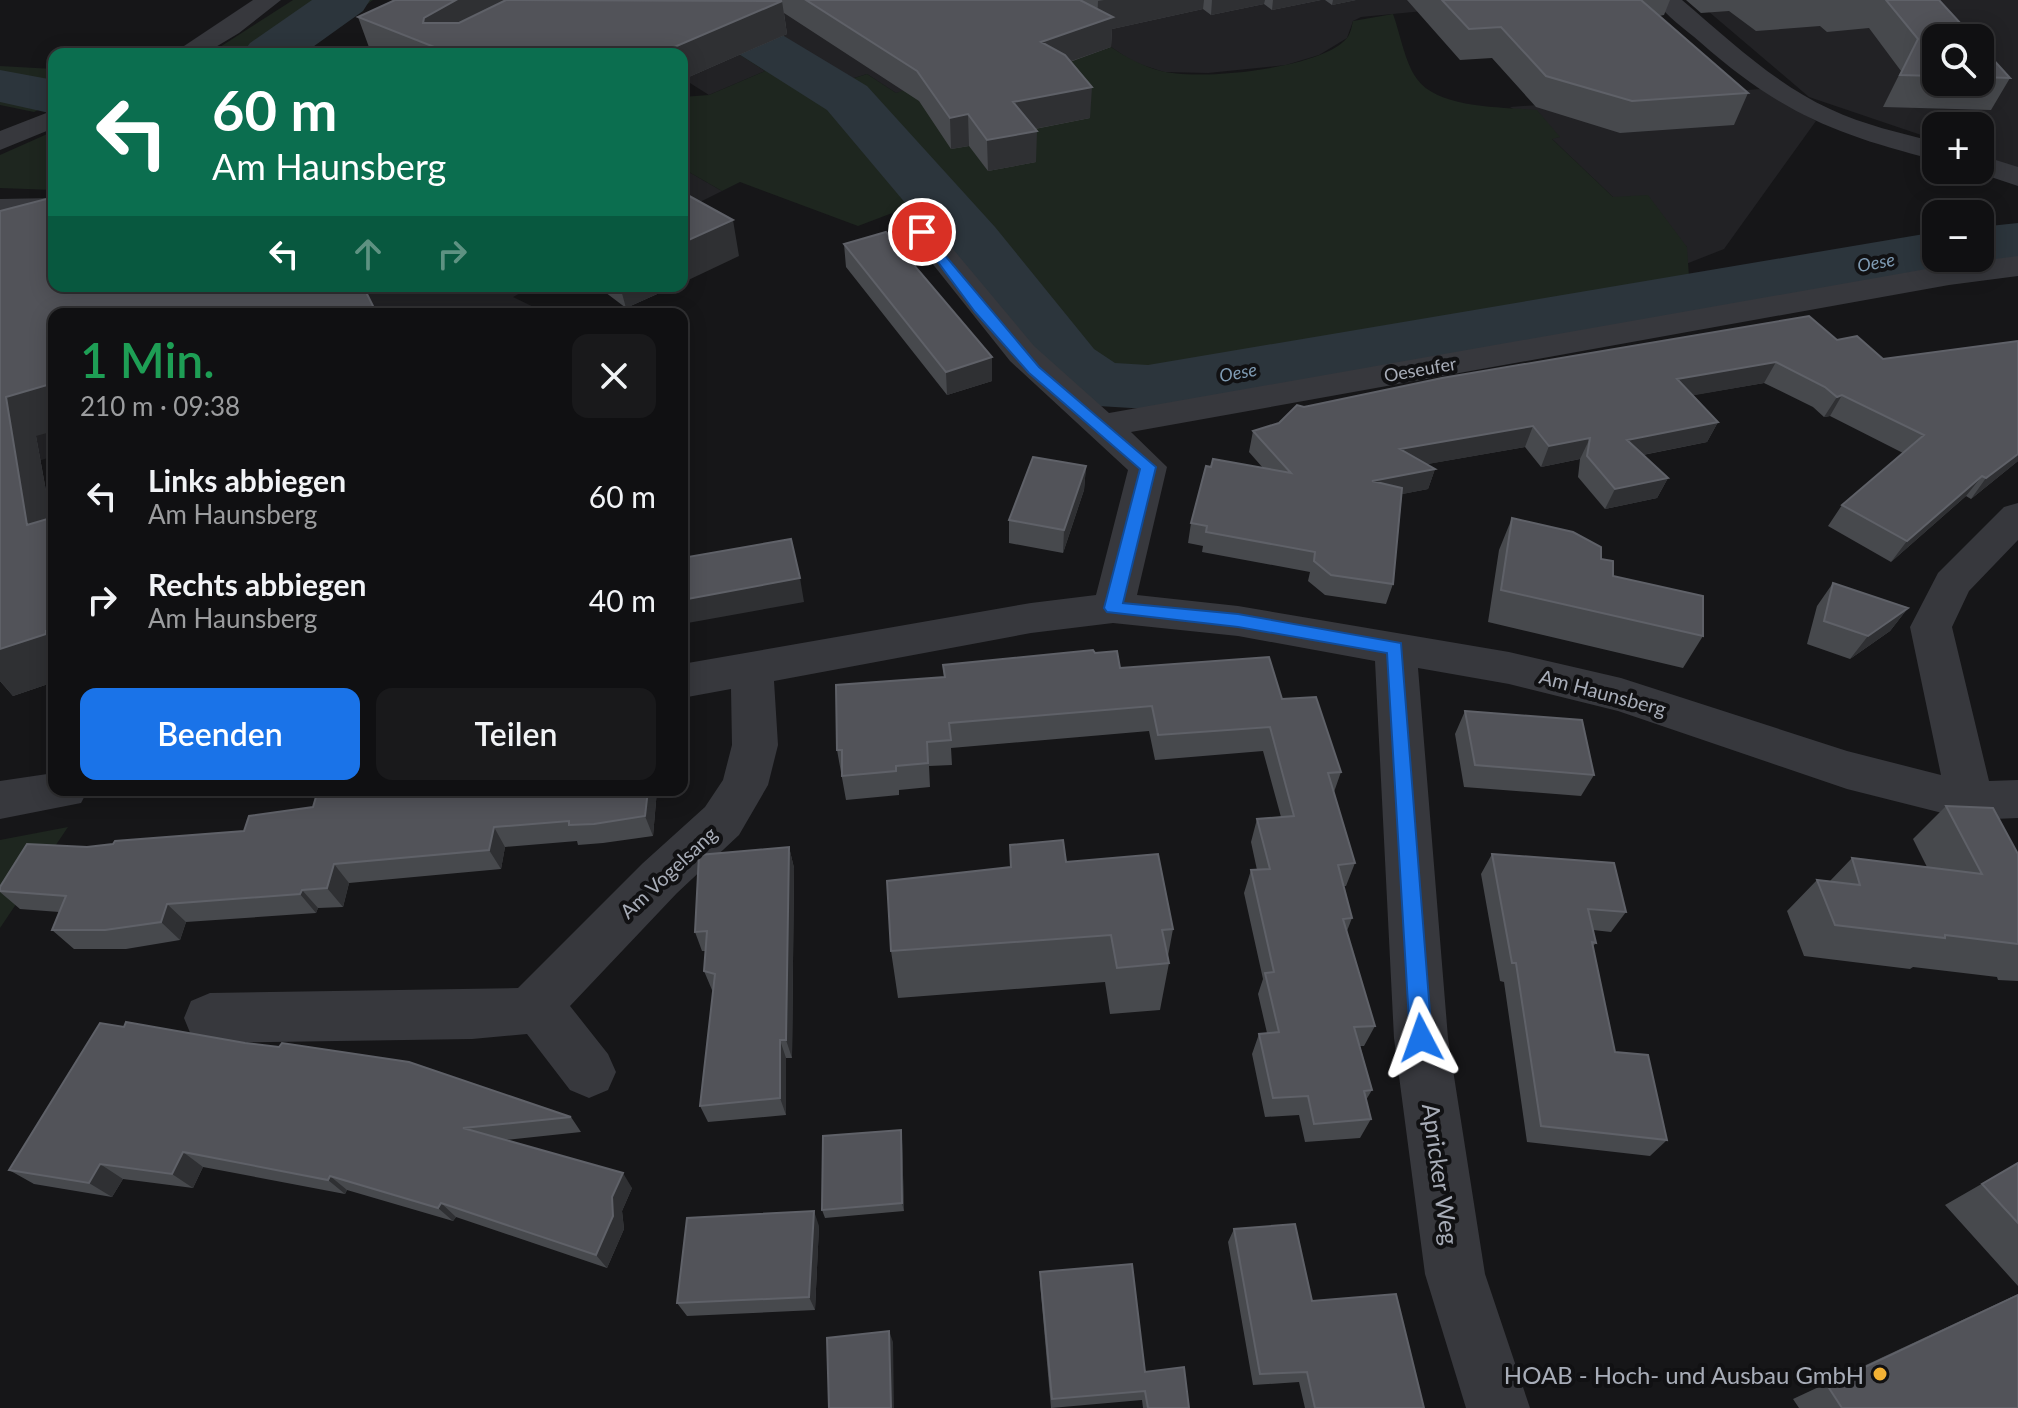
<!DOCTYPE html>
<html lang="de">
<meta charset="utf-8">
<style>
:root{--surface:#101012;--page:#19191b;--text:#f1f3f6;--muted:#9c9d9f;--line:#303032;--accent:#1a73e8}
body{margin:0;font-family:Lato,sans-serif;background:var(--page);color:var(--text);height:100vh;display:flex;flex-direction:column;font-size:30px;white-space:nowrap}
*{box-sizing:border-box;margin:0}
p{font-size:26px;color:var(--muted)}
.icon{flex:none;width:44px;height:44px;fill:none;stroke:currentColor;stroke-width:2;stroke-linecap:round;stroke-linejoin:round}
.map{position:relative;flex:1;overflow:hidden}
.drawer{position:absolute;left:48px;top:308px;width:640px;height:488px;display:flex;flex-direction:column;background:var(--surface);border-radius:16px;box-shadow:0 4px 20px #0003,0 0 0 2px var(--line)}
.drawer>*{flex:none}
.banner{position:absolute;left:48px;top:48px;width:640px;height:244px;border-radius:16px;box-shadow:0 4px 20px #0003,0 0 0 2px var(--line);background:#0b6e4f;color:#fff;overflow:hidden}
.fabs{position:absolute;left:1922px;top:24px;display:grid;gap:16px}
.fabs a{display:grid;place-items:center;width:72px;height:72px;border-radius:16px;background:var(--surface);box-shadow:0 4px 20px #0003,0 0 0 2px var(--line);font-size:40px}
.pin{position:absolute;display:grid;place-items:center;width:68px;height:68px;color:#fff;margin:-34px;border:4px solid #fff;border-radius:50%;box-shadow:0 2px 8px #0007}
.me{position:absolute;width:88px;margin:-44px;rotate:356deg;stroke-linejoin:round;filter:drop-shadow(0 0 6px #0008)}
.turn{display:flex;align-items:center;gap:28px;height:168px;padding:0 32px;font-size:36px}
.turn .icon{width:104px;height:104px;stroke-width:2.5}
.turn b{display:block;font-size:56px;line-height:68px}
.lanes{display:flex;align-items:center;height:76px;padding:0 32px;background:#0003;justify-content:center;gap:40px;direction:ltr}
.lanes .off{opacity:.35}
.round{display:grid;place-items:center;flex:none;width:84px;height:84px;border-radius:16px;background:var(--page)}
.overview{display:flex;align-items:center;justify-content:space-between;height:136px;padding:0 32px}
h1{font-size:48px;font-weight:600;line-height:60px;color:#1e9e55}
.primary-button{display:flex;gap:16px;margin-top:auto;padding:16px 32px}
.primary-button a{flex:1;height:92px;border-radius:16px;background:var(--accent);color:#fff;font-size:32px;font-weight:600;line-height:92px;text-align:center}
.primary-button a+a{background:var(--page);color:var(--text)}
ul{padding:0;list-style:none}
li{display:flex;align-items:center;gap:24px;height:104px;padding:0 32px}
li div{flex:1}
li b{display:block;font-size:30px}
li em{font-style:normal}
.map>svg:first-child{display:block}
.built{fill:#222225;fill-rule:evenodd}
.green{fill:#1e261f}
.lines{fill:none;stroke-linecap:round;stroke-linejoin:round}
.river{fill:#2c353c;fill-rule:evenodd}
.minor{fill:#37383d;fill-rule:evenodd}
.wall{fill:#47494d}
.shaded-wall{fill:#2f3033}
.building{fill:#525359;stroke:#5f6168;stroke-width:2}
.route{fill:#1a73e8;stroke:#114b97;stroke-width:2}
.poi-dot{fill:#f2b134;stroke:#111113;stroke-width:3}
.labels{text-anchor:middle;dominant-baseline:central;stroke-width:8;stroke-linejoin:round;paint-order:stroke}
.far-water-label{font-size:18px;font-style:italic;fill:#7f9bb3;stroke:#111113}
.far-street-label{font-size:18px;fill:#a8adb8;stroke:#111113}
.street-label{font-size:20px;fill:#a8adb8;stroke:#111113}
.near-street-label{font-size:24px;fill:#a8adb8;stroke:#111113}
.near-poi-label{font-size:24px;fill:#a8adb8;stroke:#111113;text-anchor:end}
</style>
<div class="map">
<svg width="2018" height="1408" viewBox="0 0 2018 1408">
<rect width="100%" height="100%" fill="#161618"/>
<path class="built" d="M720 0H1538L1361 17 1353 21 1347 38 1319 55 1286 65 1208 73 1164 72 1133 62 1111 47 1041 72 896 93 867 74 848 80Z
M1695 0H2018V168L1980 155V126H1936V140L1809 97ZM1936 38H1980V82H1936Z
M684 20 741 55 765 71 709 95 682 78Z
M1761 89 1816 121 1724 249 1686 264 1687 247 1613 197 1551 138 1559 137 1510 107Z
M682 168 722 191 682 211Z
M54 286H534L513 297 548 314H54V456L0 473Z"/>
<path class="green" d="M293 0H373L300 54H209Z
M1393 14C1400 33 1405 63 1417 79 1438 109 1504 107 1537 110L1560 137 1552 139 1613 197 1648 195 1687 247 1689 277 1133 372C1076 378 999 252 967 211 946 184 922 156 899 132 860 92 812 63 766 32L762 22 848 80 867 74 896 93 1008 53 1041 72 1111 47C1127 58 1142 66 1161 71 1197 81 1322 69 1347 38 1350 35 1352 26 1353 21Z
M684 20C704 29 726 36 746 46 817 83 867 142 916 204L858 226 740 182 722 191 682 168V97L709 95 765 71Z
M0 66 54 69V102L34 112 0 105Z
M54 131V190L0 188V155Z
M68 827 0 928V840Z"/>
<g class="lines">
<path class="river" d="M312 0H370L363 11 303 54H242L250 43Z
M664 0H724L867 86 995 227 1094 349 1115 363 1148 365 1936 232V258H1980V227L2018 223V261L1980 265 1962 261 1936 270 1148 409 1098 406 1073 400 1044 379 949 255 827 110 671 11Z
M0 70 54 80V114L0 102Z"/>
<path class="minor" d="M253 0H281L239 33 204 54H172Z
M1655 0H1682C1729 40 1774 83 1830 109 1864 125 1900 133 1936 142V160C1836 135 1779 112 1700 42 1685 29 1666 16 1655 0Z
M54 110V128L0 150V131Z
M1980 155 2018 167V186L1970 170H1980Z
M54 198V216L0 217V199Z
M911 209 922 212 1034 346 1109 413 1949 265 2018 256V276L1949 285 1131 432 1167 467 1137 595 1238 606 1509 652 1621 678 1847 751 1941 775 1910 627 1938 573 2004 507 2018 503V540L1969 591 1952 627 1989 781 2018 780V818L1970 820 1847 789 1618 711 1509 684 1418 668 1448 1038 1485 1274 1530 1408H1466L1425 1274 1394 1038 1375 661 1238 636 1113 623 1031 633 774 681 778 745 768 785 739 835 677 893 570 1006 608 1054 616 1072 608 1090 589 1098 570 1090 527 1034 472 1039 210 1043 191 1035 184 1018 191 1001 210 993 518 988 643 863 705 807 723 780 732 745 731 689 682 698V664L1031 603 1096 595 1128 470 1010 361 896 218 900 212Z
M54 773V790H88L81 803 0 819V781Z"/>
</g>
<path class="wall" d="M395 0H1321L1272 10 1264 4 1211 15 1203 9 1112 29 1111 47 1070 62 1090 118 1035 129 1036 162 988 171 969 146 951 149 919 101 784 13 787 34 682 80V54H380L370 50 358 17Z
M1325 0H1356L1332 5Z
M1407 0H1670L1664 15 1659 16 1748 93 1734 125 1620 133 1536 107 1492 58 1460 60Z
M1686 0H1939L1936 38V82H1980V45L2010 78 1991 110 1883 107 1901 71 1869 28 1827 32 1820 26 1756 31 1729 11 1701 13Z
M0 211 36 436 51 518 54 517V682L13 696 0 681Z
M844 244 992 381 947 395 846 267Z
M597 286H675L626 308Z
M1837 340 1883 359 2018 341V461L1971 499 1966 496 1891 562 1828 526 1842 505 1903 453 1830 416 1824 417 1813 407 1764 383 1693 395 1718 422 1707 442 1643 455 1668 478 1657 498 1605 509 1578 477 1580 459 1541 467 1525 447 1427 464 1435 469 1428 489 1402 494 1393 584 1386 604 1325 595 1308 581 1310 572 1202 552 1203 546 1188 543 1191 523 1263 468 1249 452 1253 431 1279 423 1304 407Z
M1086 466 1084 490 1063 553 1009 543V520Z
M1512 518 1601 559 1613 576 1703 636 1683 668 1488 622 1499 550Z
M1833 583 1908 608 1890 631 1850 659 1807 644 1817 606Z
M1095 653 1120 668 1282 699 1341 772 1334 792 1355 863 1346 886H1344L1352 918 1347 931 1375 1026 1364 1046H1360L1372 1090 1366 1100 1371 1119 1360 1138 1305 1142 1299 1115 1265 1117 1252 1054 1259 1034 1267 1033 1258 994 1263 979 1244 893 1251 870H1257L1251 842 1257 819 1281 817 1263 751 1155 760 1149 731 951 748 952 765 929 766 930 787 899 790V795L846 800 837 750 944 677 943 665Z
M1465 711 1594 775 1581 796 1464 787 1455 734Z
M657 790 653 836 603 843 578 845 577 841 505 847 501 869 349 883 343 907 318 908 316 913 186 922 180 940 126 949H74L52 930 59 912 20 909 0 892V887L244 831Z
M1946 806 2018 854V981L1998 980 1997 977 1913 967 1910 969 1804 956 1787 911 1817 880 1830 881 1852 858 1927 867 1913 839Z
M1010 845 1173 929 1168 956 1169 963 1160 1010 1110 1014 1105 982 898 998 891 951 1010 867Z
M789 847 794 868 792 1058H786V1115L708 1122 700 1106 713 991 712 990 704 971 706 951H702L695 932Z
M1492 854 1626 912 1611 932 1593 930 1596 943 1593 946 1615 1052 1667 1140 1650 1156 1527 1142 1504 982 1500 981 1481 874Z
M124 1027 279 1047 571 1117 581 1132 506 1140 632 1188 622 1211 624 1229 607 1268 456 1217 453 1221 347 1190 345 1194 203 1167 193 1188 123 1179 112 1197 34 1184 9 1170Z
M902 1139 904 1211 825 1218 822 1210Z
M2018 1163V1286L1945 1205Z
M819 1226 815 1310 687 1316 677 1303Z
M1234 1229 1312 1301 1424 1408H1305L1299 1382 1253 1385 1228 1242Z
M1040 1272 1145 1372 1189 1408H1143L1142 1400 1051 1408 1040 1283Z
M2018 1294V1408H1799L1793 1399Z"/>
<path class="shaded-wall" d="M456 0H554L439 49 423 23 424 18Z
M1104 0H1204L1203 9 1112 29 1111 47 1040 72 1041 42 1097 23 1098 1Z
M1212 0H1265L1264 4 1211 15Z
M1273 0H1321L1272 10Z
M1333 0H1356L1332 5Z
M782 1 787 34 682 80V54H658Z
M1092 87 1090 118 1013 133V102Z
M968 114 969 146 951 149 950 118Z
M1037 131 1036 162 988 171 987 140Z
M733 220 739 256 682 283V243Z
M620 286H675L626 308Z
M992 357V381L947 395 946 372Z
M1776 362 1764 383 1667 400 1677 379Z
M54 383V431L36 436 54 535 27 525 6 397Z
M1842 395 1830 416 1824 417 1837 397Z
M1718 422 1707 442 1617 460 1627 440Z
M1533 426 1525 447 1394 470 1400 449Z
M1590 438 1580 459 1541 467 1549 446Z
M2018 454V461L1971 499 1986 478Z
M1086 466 1084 490 1063 553 1064 530Z
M1435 469 1428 489 1367 501 1372 481Z
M1982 476 1966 496 1891 562 1907 541Z
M1668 478 1657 498 1605 509 1615 489Z
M800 578 804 602 682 624V600Z
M1908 608 1890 631 1850 659 1868 636Z
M46 631 54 640V682L13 696 0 681V649Z
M648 790H657L653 836 645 816Z
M494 827 505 847 501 869 489 850Z
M789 847 794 868 792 1058 786 1040Z
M334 864 349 883 343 907 327 888Z
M302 890 318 908 316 913 300 894Z
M167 904 186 922 180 940 161 922Z
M780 1040 786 1058V1115L780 1098Z
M901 1130 902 1139 904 1211 902 1203Z
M183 1152 203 1167 193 1188 172 1174Z
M100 1164 123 1179 112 1197 89 1183Z
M623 1173 632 1188 622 1211 624 1229 607 1268 596 1255 612 1197Z
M330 1176 347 1190 345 1194 328 1180Z
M441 1203 456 1217 453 1221 438 1208Z
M814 1211 819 1226 815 1310 809 1297Z
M889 1331 893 1342 894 1408H891Z"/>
<path class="building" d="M395 0H456L424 18 423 23H459L506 0 782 1 658 54H452L358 17Z
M806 0H1080L1113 17 1041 42 1065 55 1092 87 1013 102 1037 131 987 140 968 114 950 118 917 71Z
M1442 0H1641L1748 93 1632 101 1546 76 1501 27 1469 29Z
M1886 0H1939L1974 38H1936V76L1900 75 1918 39Z
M1980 45 2010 78 1980 77Z
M682 192 733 220 682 243Z
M54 197V286H363L377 314H54V383L6 397 27 525 54 517V631H46V634L0 649V211Z
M886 232 992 357 946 372 844 244Z
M1809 316 1837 340 1857 336 1883 359 2018 341V454L1986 478 1982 476 1907 541 1842 505 1924 435 1842 395 1837 397 1825 387 1776 362 1677 379 1718 422 1627 440 1668 478 1615 489 1587 456 1590 438 1549 446 1533 426 1400 449 1435 469 1372 481 1402 488 1393 584 1331 575 1314 561 1315 552 1206 532 1207 526 1191 523 1206 466 1211 467 1213 459 1291 473 1253 431 1279 423 1297 405 1304 407 1442 378Z
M1033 457 1086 466 1064 530 1009 520Z
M1512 518 1573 532 1601 547V559L1613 561V576L1703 596V636L1501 590Z
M791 539 800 578 682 600V558Z
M1833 583 1908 608 1868 636 1824 621Z
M1093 650 1095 653 1117 651 1120 668 1269 657 1282 699 1316 697 1341 772 1328 773 1355 863 1338 865 1352 918 1343 919 1375 1026 1354 1027 1372 1090 1364 1091 1371 1119 1314 1124 1308 1096 1273 1098 1259 1034 1279 1032 1265 973 1274 972 1251 870 1270 869 1257 819 1294 816 1270 727 1158 735 1152 706 949 723 951 740 927 742 928 763 896 766V771L842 776V750H837L836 685 945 677 943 665Z
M1465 711 1582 720 1594 775 1475 765Z
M318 790H648L645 816 594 824 569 825V821L494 827 489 850 334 864 327 888 302 890 300 894 167 904 161 922 105 930H52L66 896 0 891V887L27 844 87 847 113 844 115 841 244 831 249 816 313 807Z
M1946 806 1993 808 2018 854V944L1945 935V938L1835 925 1817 880 1860 885 1852 858 1982 874Z
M1063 840 1066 862 1158 854 1173 929 1162 930 1169 963 1117 968 1111 935 891 951 887 881 1011 867 1010 845Z
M789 847 786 1040H780V1098L700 1106 715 974 704 971 707 931 695 932 699 855Z
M1492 854 1614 863 1626 912 1588 909 1596 943 1592 942 1615 1052 1648 1055 1667 1140 1541 1126 1516 963H1512Z
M126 1022 245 1043 279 1047 282 1043 409 1062 571 1117 463 1128 623 1173 612 1197 613 1216 596 1255 441 1203 438 1208 330 1176 328 1180 183 1152 172 1174 100 1164 89 1183 9 1170 100 1023 124 1027Z
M901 1130 902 1203 822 1210 823 1136Z
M2018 1163V1223L1982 1184Z
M814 1211 809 1297 677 1303 687 1218Z
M1295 1224 1312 1301 1396 1294 1424 1408H1315L1307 1372 1260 1374 1234 1229Z
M1132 1264 1145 1372 1184 1367 1189 1408H1148L1145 1391 1052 1399 1040 1272Z
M2018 1295V1408H1842L1827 1385Z
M889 1331 891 1408H829L827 1338Z"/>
<path class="route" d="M922 228 1039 367 1156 467 1123 603 1238 614 1401 643 1432 1038 1429 1046 1421 1049 1414 1046 1410 1038 1387 653 1238 627 1107 612 1104 608 1140 469 1029 373 975 312 917 234 916 232Z"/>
<circle class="poi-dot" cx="1880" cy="1374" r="8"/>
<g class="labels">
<g class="far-water-label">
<text transform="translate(1876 262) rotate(-10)">Oese</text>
<text transform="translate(1238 372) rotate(-10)">Oese</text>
</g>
<g class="far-street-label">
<text transform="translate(1420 369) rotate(-10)">Oeseufer</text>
</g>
<g class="street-label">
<text transform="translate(1603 692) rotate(15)">Am Haunsberg</text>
<text transform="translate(668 872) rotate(-43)">Am Vogelsang</text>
</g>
<g class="near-street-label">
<text transform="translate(1441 1174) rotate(82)">Apricker Weg</text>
</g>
<g class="near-poi-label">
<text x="1864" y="1374">HOAB - Hoch- und Ausbau GmbH</text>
</g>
</g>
</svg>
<div class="fabs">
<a><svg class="icon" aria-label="search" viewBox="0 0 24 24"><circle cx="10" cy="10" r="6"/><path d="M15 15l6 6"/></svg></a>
<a>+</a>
<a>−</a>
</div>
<div class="pin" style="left:922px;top:232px;background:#d93025"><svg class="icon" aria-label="arrive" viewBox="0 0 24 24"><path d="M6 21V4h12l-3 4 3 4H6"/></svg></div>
<svg class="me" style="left:1421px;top:1038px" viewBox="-20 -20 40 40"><path d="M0-17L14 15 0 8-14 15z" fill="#1a73e8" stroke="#fff" stroke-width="4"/></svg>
<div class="banner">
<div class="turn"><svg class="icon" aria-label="left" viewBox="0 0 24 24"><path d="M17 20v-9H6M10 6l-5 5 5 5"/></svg><div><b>60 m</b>Am Haunsberg</div></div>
<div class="lanes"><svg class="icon" aria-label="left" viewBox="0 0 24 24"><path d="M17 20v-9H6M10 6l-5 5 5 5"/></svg><svg class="icon off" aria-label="ahead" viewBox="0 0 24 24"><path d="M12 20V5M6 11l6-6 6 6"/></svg><svg class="icon off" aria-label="right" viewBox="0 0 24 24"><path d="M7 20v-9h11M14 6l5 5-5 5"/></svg></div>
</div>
<section class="drawer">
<div class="overview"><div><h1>1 Min.</h1><p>210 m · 09:38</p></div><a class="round"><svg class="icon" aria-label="close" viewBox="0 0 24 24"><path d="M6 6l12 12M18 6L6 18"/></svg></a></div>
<ul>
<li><svg class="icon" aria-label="left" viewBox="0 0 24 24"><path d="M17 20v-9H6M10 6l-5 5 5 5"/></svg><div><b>Links abbiegen</b><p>Am Haunsberg</p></div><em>60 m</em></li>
<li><svg class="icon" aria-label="right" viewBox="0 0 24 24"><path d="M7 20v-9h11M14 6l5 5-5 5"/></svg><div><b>Rechts abbiegen</b><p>Am Haunsberg</p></div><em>40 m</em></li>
</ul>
<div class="primary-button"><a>Beenden</a><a>Teilen</a></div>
</section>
</div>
